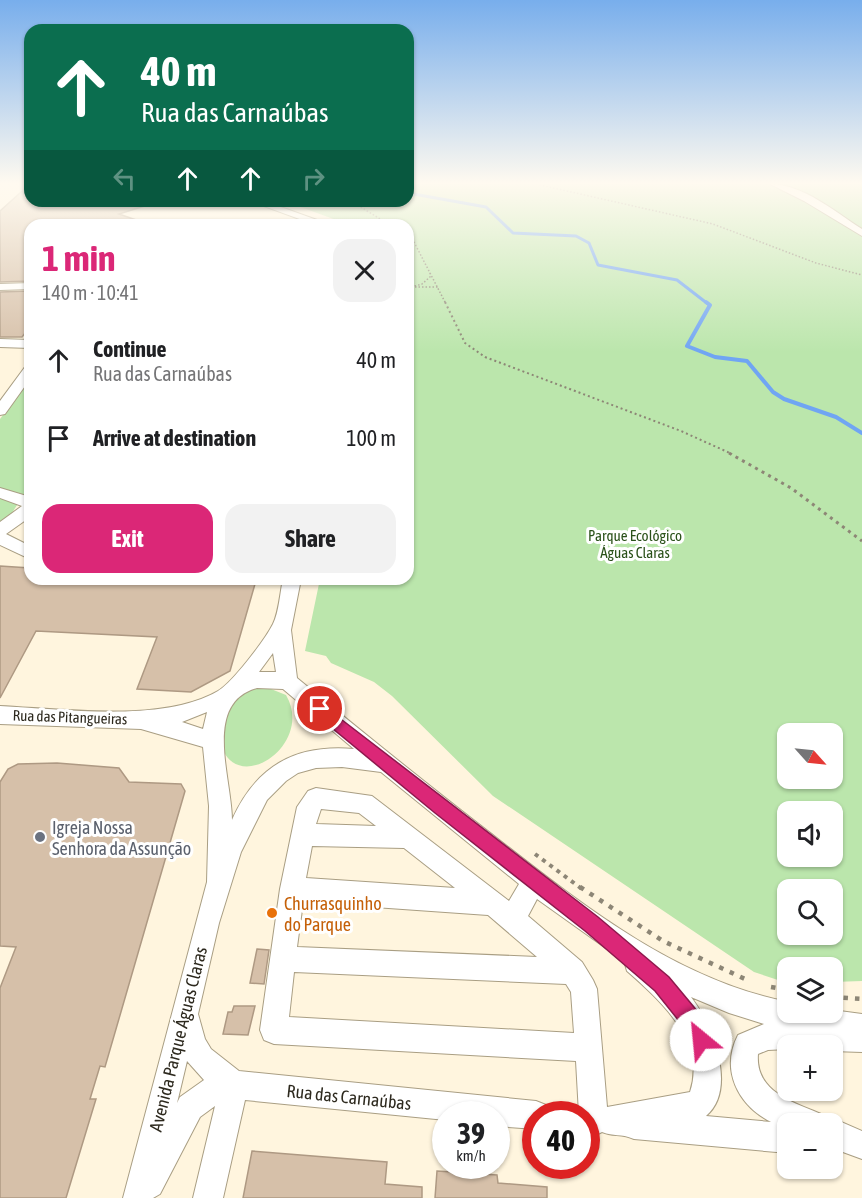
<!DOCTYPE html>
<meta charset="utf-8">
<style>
:root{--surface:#fff;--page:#f2f2f2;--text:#202124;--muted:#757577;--accent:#db2777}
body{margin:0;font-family:"Asap Condensed",sans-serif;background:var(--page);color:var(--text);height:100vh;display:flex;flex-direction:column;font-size:22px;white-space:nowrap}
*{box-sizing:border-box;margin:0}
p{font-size:20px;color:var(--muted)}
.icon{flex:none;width:33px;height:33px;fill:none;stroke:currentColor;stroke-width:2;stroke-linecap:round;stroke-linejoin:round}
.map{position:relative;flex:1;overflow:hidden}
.details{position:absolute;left:24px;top:219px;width:390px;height:366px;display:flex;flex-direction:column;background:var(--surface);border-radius:18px;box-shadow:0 2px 4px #0004}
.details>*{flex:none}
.banner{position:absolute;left:24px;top:24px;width:390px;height:183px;border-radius:18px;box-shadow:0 2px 4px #0004;background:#0b6e4f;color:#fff;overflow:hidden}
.needle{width:39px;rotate:117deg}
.buttons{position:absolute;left:777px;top:723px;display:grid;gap:12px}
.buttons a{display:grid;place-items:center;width:66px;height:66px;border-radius:12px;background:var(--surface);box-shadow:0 2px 4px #0004;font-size:30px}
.speed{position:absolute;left:432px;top:1101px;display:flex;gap:12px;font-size:30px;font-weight:700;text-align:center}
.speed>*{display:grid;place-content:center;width:78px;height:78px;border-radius:50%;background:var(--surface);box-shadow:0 2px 4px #0004;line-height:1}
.speed small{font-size:15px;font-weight:400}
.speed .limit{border:9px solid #d22;background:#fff;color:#111}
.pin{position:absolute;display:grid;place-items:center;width:51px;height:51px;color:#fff;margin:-26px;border:3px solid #fff;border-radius:50%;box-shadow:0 2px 6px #0007}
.me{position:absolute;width:66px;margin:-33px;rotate:332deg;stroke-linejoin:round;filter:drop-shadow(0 0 4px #0008)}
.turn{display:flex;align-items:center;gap:21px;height:126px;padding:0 18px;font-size:27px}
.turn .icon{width:78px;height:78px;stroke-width:2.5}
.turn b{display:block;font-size:42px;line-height:51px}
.lanes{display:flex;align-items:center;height:57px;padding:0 18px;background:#0003;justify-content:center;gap:30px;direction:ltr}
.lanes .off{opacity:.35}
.round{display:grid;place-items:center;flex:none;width:63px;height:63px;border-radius:18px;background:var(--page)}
.headline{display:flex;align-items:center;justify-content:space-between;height:102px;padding:0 18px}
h1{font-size:36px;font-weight:700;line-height:45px;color:var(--accent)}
.button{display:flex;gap:12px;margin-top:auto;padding:12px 18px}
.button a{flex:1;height:69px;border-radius:18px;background:var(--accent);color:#fff;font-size:24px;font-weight:700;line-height:69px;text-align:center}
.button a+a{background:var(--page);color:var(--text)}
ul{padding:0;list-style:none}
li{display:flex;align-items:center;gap:18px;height:78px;padding:0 18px}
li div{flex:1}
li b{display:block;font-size:22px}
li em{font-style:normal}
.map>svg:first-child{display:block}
.green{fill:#bbe6ac;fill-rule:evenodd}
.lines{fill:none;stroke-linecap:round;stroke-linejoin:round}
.stream-far1{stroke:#70a5f3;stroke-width:3}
.stream{stroke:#70a5f3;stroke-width:4}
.building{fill:#d6c0a9;stroke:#ae9983;stroke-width:1.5}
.minor-casing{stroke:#a99e83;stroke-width:2}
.path-far4{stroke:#8d8676;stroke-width:1.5;stroke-dasharray:1.5 2;stroke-linecap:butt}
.path-far3{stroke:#8d8676;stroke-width:2;stroke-dasharray:2 3;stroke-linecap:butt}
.path-far2{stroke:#8d8676;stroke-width:3;stroke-dasharray:3 4.5;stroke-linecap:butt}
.path-far1{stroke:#8d8676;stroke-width:4;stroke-dasharray:4 5;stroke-linecap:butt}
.path{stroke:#8d8676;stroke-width:4.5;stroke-dasharray:4.5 7;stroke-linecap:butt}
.minor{fill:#fff;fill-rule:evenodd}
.route{fill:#db2777;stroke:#8e194d;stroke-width:1.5}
.worship-dot{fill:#6b7280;stroke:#fff;stroke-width:2}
.food-dot{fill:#e8710a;stroke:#fff;stroke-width:2}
.labels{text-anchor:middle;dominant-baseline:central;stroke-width:6;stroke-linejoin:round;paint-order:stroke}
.park-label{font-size:15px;fill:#2a5119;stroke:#fff}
.street-label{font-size:15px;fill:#2d291e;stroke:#fff}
.near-worship-label{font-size:18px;fill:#5b616d;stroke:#fff;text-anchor:start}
.near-food-label{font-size:18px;fill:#c56008;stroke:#fff;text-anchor:start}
.near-street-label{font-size:18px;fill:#2d291e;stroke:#fff}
</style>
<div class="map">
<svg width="862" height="1198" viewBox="0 0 862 1198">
<rect width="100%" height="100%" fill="#fff5de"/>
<path class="green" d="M408 184H862V981L833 982 832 968H788L787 983 754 972 493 796 392 696 374 682 331 663 326 656 305 651 320 579H408V225H350L284 201H408ZM788 734H832V778H788ZM788 812H832V856H788ZM788 890H832V934H788Z
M30 379V485L10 516 0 523V419Z
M251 687H266L286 695C313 741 247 790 225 754 220 745 223 727 222 716L240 694Z"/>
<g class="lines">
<path class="stream-far1" d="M408 193 486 207 513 233 576 236 589 243 598 265 677 280 708 304"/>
<path class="stream" d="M706 302 710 305 687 346 715 357 747 361 773 392 784 399 836 417 862 433"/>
</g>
<path class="building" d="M30 184V201H150L151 204 119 214 142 222 141 225H30V281L0 282V211Z
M30 291V327L22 337H0V292Z
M0 566 30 568V579H253L251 584H255L230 671 191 692 137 689 157 637 36 631 0 698Z
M57 763 119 768 129 782 181 784 185 791 105 1067 100 1066 90 1099H96L66 1198H0V988L16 947 0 946V782L8 769 18 764Z
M257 949 269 950 264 984 250 983Z
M234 1006H255L248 1035 223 1034 228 1012H232Z
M252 1151 387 1162 385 1184 422 1187V1198H243Z
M437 1171 497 1175 498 1183 547 1187V1198H435Z"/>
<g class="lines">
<defs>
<path id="minor" d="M770 184C803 184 835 212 862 229V236L804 201Z
M250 201H264L331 225H316Z
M30 283V289L0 290V284Z
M0 339 30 340V348L0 347Z
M30 366V379L5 414 0 415V401L25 367Z
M0 488 30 497V517L6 534 30 546V559L0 545V522L22 506 0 498Z
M283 579H301L291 630 297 678C360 730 424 782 489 832 580 903 673 979 788 1002V1012H832V1010L862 1014V1052L832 1051V1046H788V1049L768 1050 758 1054C755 1092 793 1102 821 1114L825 1121 832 1118 862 1131V1159L832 1148V1124H788V1153L634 1139C620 1133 614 1137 602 1132L594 1136 586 1132V1114H579L576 1061 274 1044 264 1040 260 1030 280 889 297 807 308 791 316 788 372 796 509 901 519 884 381 772 342 767 316 768 298 773 286 781 267 800 241 852 219 923 198 1014 205 1039 211 1049 239 1071 536 1101 546 1105 550 1114H536V1129L496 1126V1114H446V1120L245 1100 223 1198H193L215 1106 200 1117 160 1194 153 1198H123L207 882 209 806 203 747 141 729 0 724V706C63 709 163 723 218 691 232 683 265 640 273 624 279 612 280 593 283 579ZM273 653 276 672H259ZM257 688 283 689 354 749C295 744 256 766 232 820 232 779 202 703 257 688ZM207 712 203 729 182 722ZM321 809 359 813 376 826 316 824ZM312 846 404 848 455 888 306 878ZM537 899 624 961 627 971C660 1000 707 1042 690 1092L607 1107 597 989 593 980 582 962 528 916ZM303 902 488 915 537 957 297 947ZM294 972 566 984 571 992 574 1033 289 1017ZM691 997 729 1013 764 1024 738 1035C720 1070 738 1105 771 1122L706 1116C738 1089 712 1024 691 997ZM187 1061 204 1080 180 1097 177 1103Z"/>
</defs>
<use href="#minor" class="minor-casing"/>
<path class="path-far4" d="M536 184 713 224 816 263 862 275
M330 201 359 206 390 225
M408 238 414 242 446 304
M415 287H439
M408 288 422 284 430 277V272"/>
<path class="path-far3" d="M445 302 465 343 485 357 681 431 732 454"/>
<path class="path-far2" d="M729 453 791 488 862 541"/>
<path class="path-far1" d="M535 854 582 889"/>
<path class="path" d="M580 887 663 941 745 979
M771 987 788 990
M832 997 862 999"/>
<use href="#minor" class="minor"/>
</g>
<linearGradient id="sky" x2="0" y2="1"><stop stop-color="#78aeec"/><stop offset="0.52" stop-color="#fffaf0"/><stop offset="1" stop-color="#fffaf0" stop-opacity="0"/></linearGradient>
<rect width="862" height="352" fill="url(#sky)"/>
<path class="route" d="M320 703 598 917 669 977 703 1018 711 1040 708 1047 701 1050 693 1047 687 1031 655 991 585 931 435 813 315 714 312 709Z"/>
<circle class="worship-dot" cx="40" cy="837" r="6"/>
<circle class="food-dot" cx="272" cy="913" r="6"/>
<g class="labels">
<g class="park-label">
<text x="635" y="535">Parque Ecológico<tspan x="635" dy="17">Águas Claras</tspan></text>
</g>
<g class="street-label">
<text transform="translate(70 717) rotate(2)">Rua das Pitangueiras</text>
</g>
<g class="near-worship-label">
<text x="52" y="827">Igreja Nossa<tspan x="52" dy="21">Senhora da Assunção</tspan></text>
</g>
<g class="near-food-label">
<text x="284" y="903">Churrasquinho<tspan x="284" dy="21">do Parque</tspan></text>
</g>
<g class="near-street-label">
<text transform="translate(178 1039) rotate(-76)">Avenida Parque Águas Claras</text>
<text transform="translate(349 1097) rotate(6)">Rua das Carnaúbas</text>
</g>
</g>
</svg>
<div class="buttons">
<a><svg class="needle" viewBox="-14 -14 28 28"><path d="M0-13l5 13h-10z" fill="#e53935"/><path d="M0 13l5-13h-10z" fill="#757577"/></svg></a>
<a><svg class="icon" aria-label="sound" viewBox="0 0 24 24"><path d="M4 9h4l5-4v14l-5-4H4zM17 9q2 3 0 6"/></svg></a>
<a><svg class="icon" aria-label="search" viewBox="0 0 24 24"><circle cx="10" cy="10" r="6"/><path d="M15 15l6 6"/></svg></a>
<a><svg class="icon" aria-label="layers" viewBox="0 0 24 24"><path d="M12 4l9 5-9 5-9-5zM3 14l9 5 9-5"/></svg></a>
<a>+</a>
<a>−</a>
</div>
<div class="speed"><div>39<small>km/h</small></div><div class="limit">40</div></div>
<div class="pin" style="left:320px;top:709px;background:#d93025"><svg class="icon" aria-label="arrive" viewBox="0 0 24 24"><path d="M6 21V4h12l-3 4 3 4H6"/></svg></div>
<svg class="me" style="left:701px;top:1040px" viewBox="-20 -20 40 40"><circle r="19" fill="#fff"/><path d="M0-13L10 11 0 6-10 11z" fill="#db2777"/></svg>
<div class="banner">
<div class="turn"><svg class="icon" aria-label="ahead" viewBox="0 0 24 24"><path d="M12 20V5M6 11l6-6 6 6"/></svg><div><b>40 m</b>Rua das Carnaúbas</div></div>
<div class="lanes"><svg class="icon off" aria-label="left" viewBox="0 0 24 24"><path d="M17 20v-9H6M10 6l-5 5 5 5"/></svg><svg class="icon" aria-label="ahead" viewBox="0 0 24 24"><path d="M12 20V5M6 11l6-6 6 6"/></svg><svg class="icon" aria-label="ahead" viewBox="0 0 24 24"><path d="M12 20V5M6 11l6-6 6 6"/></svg><svg class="icon off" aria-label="right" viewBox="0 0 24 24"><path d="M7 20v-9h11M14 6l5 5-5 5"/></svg></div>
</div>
<section class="details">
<div class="headline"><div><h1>1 min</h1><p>140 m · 10:41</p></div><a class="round"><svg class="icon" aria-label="close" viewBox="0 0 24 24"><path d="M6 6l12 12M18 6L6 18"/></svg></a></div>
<ul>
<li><svg class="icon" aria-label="ahead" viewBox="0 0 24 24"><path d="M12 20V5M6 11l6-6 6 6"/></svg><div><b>Continue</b><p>Rua das Carnaúbas</p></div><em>40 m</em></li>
<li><svg class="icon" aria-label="arrive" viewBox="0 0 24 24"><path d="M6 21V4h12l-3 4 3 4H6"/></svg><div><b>Arrive at destination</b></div><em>100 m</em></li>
</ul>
<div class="button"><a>Exit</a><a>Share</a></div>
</section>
</div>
